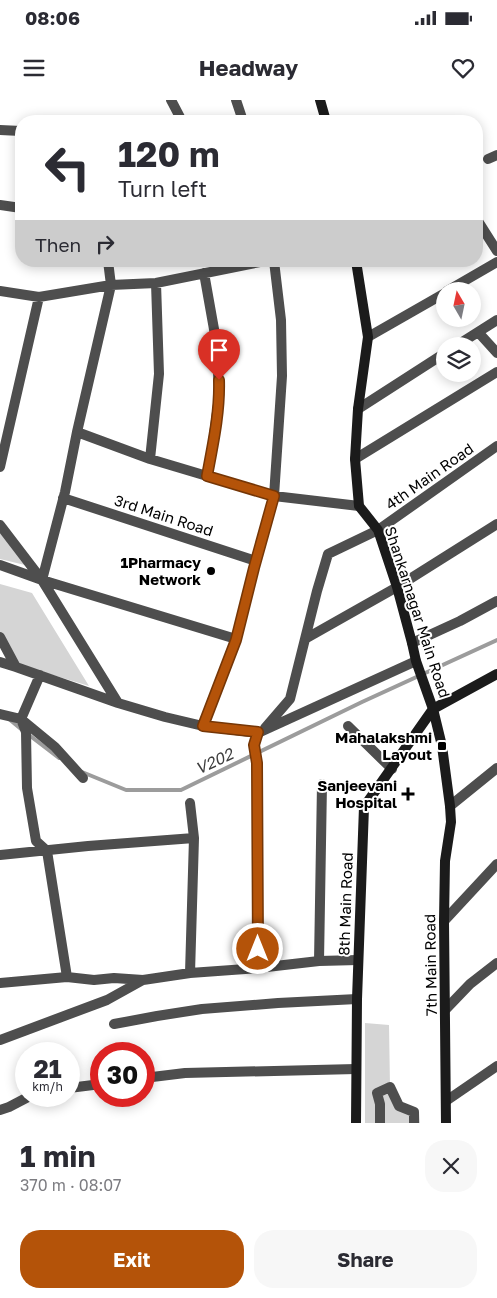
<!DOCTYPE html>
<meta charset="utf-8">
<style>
:root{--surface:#fff;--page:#f7f7f7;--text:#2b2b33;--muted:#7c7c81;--accent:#b45309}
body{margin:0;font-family:"Golos Text",sans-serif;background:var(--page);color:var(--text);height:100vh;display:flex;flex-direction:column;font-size:19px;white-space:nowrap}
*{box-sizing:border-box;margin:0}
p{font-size:16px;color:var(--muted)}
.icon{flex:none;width:28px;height:28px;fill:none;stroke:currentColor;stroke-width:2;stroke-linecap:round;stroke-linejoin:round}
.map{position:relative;height:1023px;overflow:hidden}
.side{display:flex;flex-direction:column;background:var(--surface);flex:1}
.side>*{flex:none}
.hud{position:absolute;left:15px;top:15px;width:468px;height:152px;border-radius:20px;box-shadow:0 2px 12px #0003;background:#fff;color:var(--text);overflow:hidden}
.needle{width:32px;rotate:351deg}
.controls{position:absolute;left:436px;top:182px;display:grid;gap:10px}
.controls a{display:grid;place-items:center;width:45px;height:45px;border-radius:50%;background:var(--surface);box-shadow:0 2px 12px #0003;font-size:25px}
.speed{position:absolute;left:15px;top:942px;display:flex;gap:10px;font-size:25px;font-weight:700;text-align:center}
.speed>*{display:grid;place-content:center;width:65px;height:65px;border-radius:50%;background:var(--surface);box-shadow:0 2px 12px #0003;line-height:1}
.speed small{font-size:12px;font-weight:400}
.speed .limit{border:8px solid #d22;background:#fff;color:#111}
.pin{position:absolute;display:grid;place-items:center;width:42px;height:42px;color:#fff;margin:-51px -21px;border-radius:50% 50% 50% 0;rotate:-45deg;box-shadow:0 0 5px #0007}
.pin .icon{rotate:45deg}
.me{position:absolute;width:55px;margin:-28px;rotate:0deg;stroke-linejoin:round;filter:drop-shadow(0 0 4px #0008)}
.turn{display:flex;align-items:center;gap:18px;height:105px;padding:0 20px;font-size:22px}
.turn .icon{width:65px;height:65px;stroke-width:2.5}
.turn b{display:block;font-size:35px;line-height:42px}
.then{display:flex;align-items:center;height:48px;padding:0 20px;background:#0003;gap:10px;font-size:19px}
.round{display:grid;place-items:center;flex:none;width:52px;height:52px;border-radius:20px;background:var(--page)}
.summary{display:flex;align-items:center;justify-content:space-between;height:85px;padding:0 20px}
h1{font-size:30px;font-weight:700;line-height:38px}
.button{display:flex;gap:10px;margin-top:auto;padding:10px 20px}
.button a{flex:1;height:58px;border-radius:20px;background:var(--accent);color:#fff;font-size:20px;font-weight:700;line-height:58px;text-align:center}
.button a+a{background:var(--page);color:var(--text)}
.status{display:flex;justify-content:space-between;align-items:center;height:35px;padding:0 25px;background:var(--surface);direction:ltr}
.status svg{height:14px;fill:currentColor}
header{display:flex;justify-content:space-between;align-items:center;height:65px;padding:0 20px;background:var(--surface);font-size:22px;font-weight:700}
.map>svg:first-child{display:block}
.green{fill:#d5d5d5}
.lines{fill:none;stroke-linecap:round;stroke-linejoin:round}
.stream{stroke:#9c9c9c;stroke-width:4}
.street{stroke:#4e4e4e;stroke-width:10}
.secondary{stroke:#1b1b1b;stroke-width:10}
.route-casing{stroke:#753606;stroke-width:12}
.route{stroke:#b45309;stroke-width:9}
.poi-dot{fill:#000;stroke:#fff;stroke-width:2}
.labels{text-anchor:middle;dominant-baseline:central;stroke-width:4;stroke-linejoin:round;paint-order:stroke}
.street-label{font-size:15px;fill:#000;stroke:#fff}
.poi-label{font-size:15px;font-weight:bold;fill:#000;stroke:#fff;text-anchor:end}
.water-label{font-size:16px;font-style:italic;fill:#3d3d3d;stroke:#fff}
</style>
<div class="status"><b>08:06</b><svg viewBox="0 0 49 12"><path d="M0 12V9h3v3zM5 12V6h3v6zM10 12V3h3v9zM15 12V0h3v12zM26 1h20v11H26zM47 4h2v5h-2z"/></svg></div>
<header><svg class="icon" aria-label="menu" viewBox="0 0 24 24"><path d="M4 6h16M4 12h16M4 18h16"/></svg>Headway<svg class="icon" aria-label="heart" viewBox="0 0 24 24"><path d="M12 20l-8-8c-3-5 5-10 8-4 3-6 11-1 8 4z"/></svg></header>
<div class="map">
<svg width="497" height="1023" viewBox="0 0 497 1023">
<rect width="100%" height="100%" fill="#fff"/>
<path class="green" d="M0 432 25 465 0 459Z
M0 484 32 493 89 586 20 565 0 536Z
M365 923 389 925 390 987 399 1006 414 1012H419L420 1023H365Z"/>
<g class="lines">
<path class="stream" d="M9 619 21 629
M29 635 59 658
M82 672 126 690H181L362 602 497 540"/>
<path class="street" d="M171 0 182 21
M236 0 243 21
M0 30 21 31
M488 59 497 55
M0 105 21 108
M476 118 497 151
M204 173 217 246 219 297 213 343 207 375
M0 191 39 197 111 185 156 183 265 161
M447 191 497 162
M478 232 497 253
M368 237 445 193
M456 246 497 220
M358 309 445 253
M77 332 150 359 274 396 359 406
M150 359 159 274 156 183
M355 359 497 272
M0 367 39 197
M63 398 256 461
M0 425 42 480 118 603
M0 465 42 480 236 539
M42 480 65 392 77 332 111 185 108 161
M0 537 16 567 118 603 165 617 203 626 258 633 416 561
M305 539 397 487 497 424
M412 543 460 521 497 501
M0 562 16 567
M0 614 21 619 40 575
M203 626 236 539 254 468 274 396 282 276 281 220 274 161
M348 626 392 669
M265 628 290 599 317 491 328 454 378 430 497 346
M190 703 194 738 190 873
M450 706 497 668
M0 755 88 746 194 738
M444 821 497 764
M319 861 322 684
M258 868 257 663 254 645 258 633
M67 877 47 751 36 741 27 688 26 632 21 619 55 647 83 678
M0 883 67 877 94 880 114 878 143 880
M446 909 470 884 497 863
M114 924 157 916 202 909 278 903 357 899
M0 940 107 900 143 880 190 873 258 868 319 861 358 860
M144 978 185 973 356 969
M69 988 101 984
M446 1001 497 966
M0 1010 9 1007 30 996
M380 1023V1004L377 993 390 987 399 1006 414 1012V1023"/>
<path class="secondary" d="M320 0 326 21
M356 161 368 237 358 309 355 359 359 406 378 430 397 487 412 543 416 561 433 609 442 646 450 706 451 722 445 761 444 821 446 1023
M356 1023 357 899 364 707 433 609 497 574"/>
</g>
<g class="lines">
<defs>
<path id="route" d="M219 280C220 312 213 344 207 376L274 396 254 468 236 540 203 626 258 632 254 645 257 663 258 849"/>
</defs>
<use href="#route" class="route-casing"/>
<use href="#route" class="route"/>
</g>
<g class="poi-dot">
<circle cx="211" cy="471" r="5"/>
<rect x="437" y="641" width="10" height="10" rx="2.5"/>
<path d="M405.5 686.5h5v5h5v5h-5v5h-5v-5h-5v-5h5z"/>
</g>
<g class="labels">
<g class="street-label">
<text transform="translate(429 376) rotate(-35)">4th Main Road</text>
<text transform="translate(164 415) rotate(18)">3rd Main Road</text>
<text transform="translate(418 512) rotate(72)">Shankarnagar Main Road</text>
<text transform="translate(345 804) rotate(-88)">8th Main Road</text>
<text transform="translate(430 865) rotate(-91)">7th Main Road</text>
</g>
<g class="poi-label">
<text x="201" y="462">1Pharmacy<tspan x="201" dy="17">Network</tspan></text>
<text x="432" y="637">Mahalakshmi<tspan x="432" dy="17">Layout</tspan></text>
<text x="397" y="685">Sanjeevani<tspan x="397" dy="17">Hospital</tspan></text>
</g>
<g class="water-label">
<text transform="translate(214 661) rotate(-25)">V202</text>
</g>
</g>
</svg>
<div class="controls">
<a><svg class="needle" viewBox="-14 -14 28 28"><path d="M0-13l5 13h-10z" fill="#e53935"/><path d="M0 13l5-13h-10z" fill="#7c7c81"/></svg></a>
<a><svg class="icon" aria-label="layers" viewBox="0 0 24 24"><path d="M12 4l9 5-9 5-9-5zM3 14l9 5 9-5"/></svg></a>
</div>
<div class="speed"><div>21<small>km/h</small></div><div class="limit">30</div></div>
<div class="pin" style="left:219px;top:280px;background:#d93025"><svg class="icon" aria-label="arrive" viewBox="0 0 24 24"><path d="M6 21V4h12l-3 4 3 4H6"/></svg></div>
<svg class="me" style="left:258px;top:849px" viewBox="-20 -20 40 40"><circle r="17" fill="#b45309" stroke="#fff" stroke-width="3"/><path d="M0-11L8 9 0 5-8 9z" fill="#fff"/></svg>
<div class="hud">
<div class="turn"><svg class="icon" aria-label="left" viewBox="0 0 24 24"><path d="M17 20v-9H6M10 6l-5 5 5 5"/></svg><div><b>120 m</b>Turn left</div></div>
<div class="then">Then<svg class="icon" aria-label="right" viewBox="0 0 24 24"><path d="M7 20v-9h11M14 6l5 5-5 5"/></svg></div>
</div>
</div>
<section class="side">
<div class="summary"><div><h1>1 min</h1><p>370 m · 08:07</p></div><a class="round"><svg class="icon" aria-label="close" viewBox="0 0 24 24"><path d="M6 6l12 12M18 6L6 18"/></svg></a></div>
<div class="button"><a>Exit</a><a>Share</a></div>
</section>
